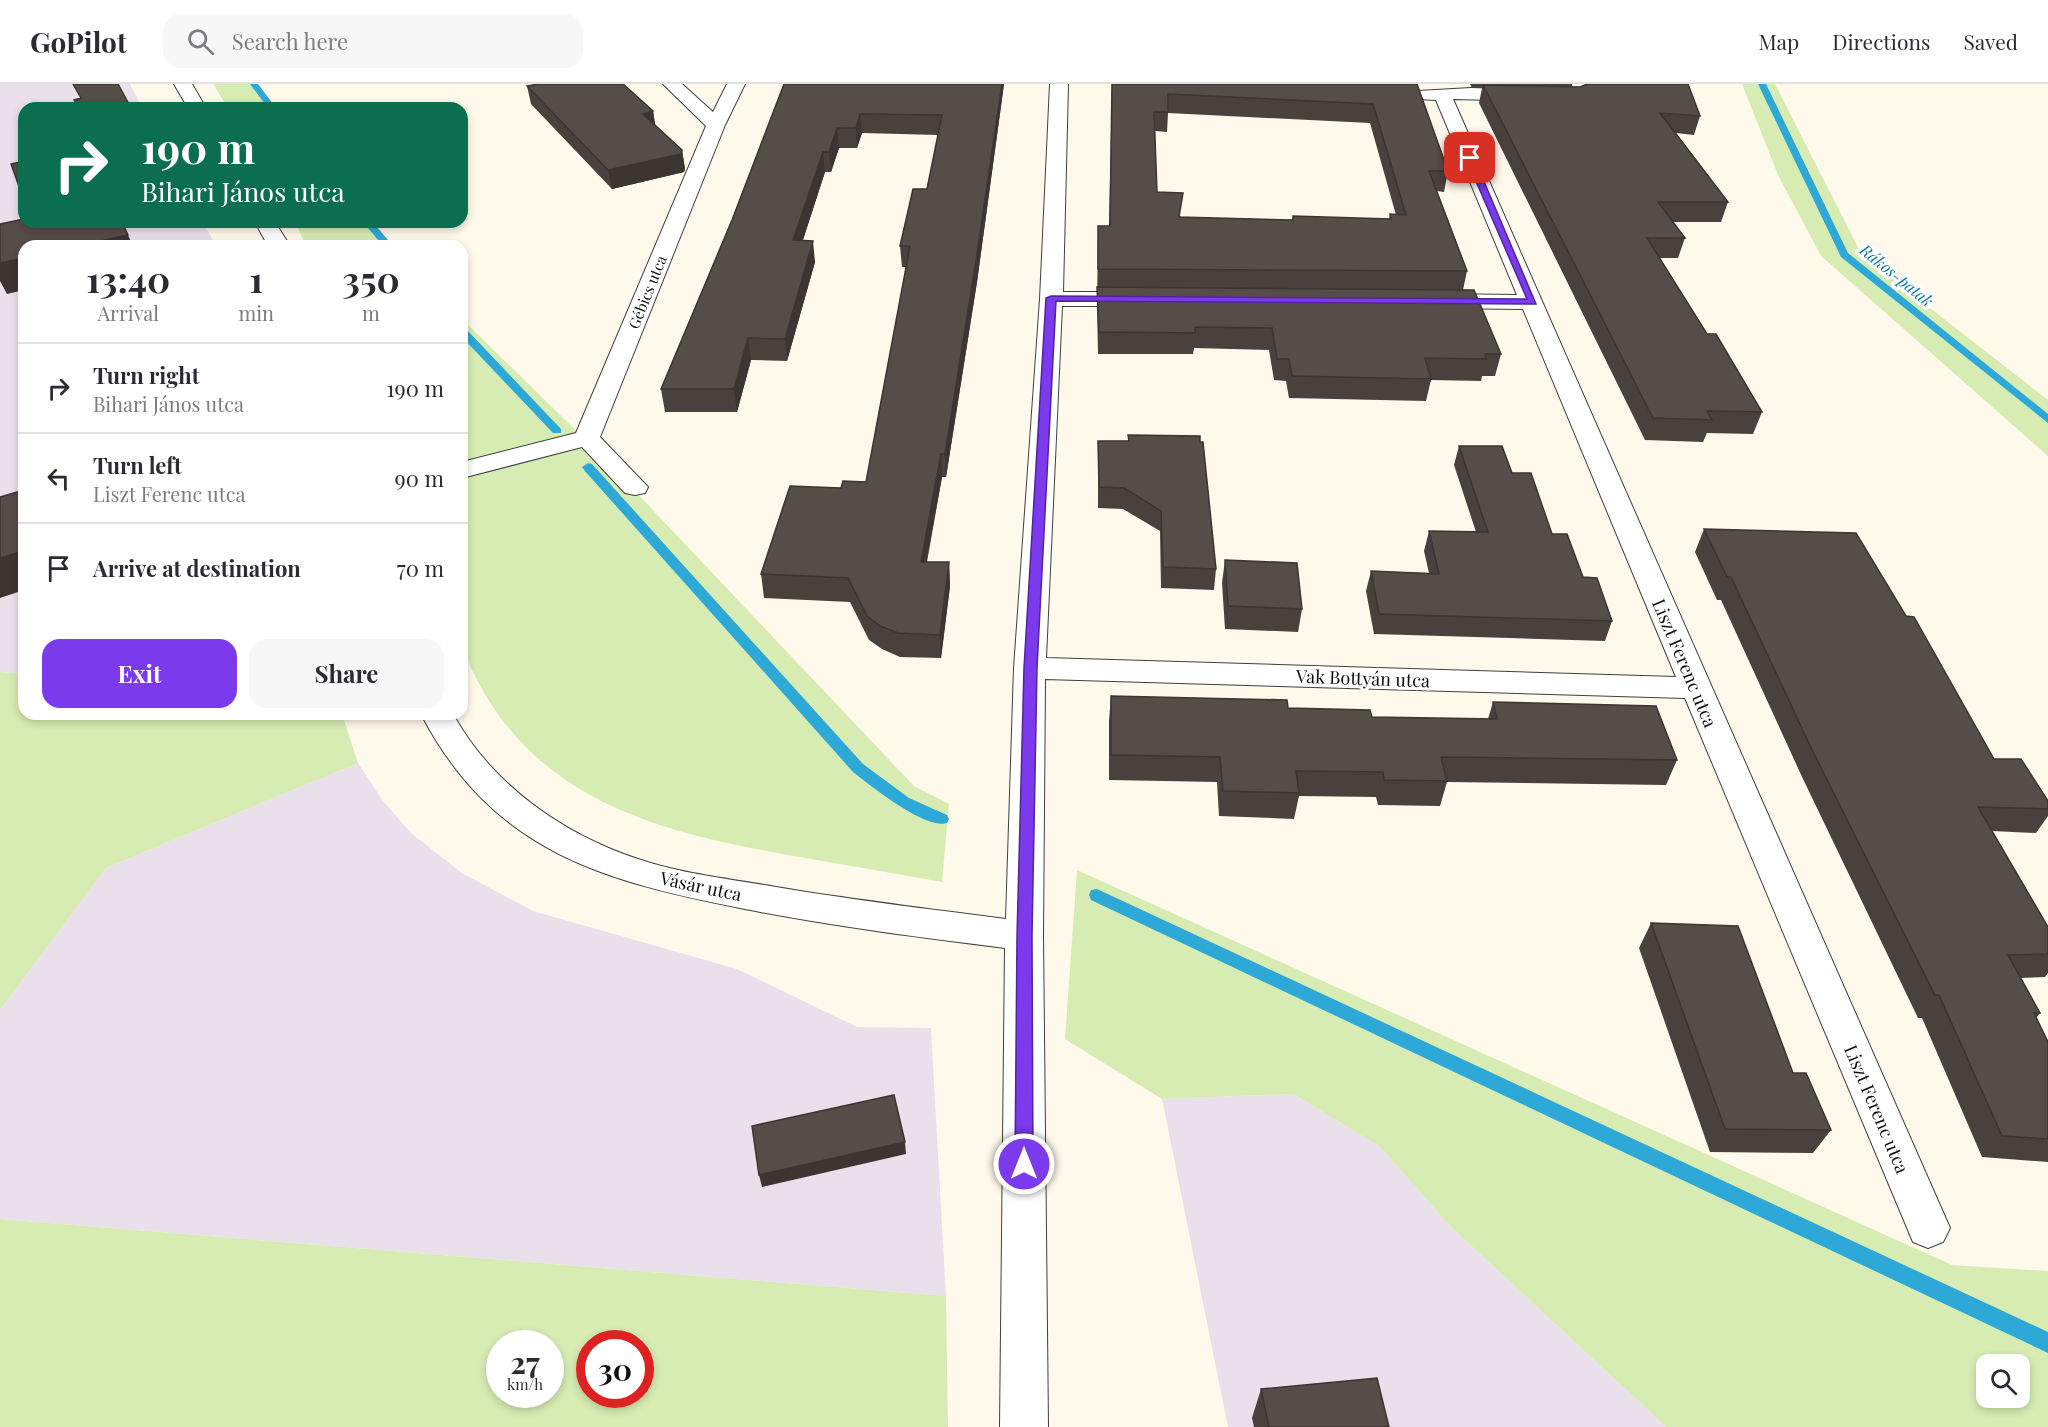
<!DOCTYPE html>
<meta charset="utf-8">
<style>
:root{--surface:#fff;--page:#f7f7f7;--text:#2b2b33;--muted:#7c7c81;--line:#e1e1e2;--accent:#7c3aed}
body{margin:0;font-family:"Playfair Display",serif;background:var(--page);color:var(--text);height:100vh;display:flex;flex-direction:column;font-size:22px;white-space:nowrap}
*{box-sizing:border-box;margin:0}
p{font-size:20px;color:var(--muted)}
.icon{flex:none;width:33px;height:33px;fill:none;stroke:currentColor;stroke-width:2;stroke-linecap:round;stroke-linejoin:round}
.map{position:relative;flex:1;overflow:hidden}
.side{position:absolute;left:18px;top:156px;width:450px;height:480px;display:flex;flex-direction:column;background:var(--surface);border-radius:18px;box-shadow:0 3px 9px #0003}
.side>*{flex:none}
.banner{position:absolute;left:18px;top:18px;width:450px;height:126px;border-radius:18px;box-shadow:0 3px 9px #0003;background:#0b6e4f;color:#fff;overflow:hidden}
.fabs{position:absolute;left:1976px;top:1270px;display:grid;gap:12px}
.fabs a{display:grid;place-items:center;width:54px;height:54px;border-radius:12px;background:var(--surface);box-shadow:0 3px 9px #0003;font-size:30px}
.speed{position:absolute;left:486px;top:1246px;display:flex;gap:12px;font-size:30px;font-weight:700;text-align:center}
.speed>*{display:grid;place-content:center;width:78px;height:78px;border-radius:50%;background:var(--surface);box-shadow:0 3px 9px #0003;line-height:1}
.speed small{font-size:15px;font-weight:400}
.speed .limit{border:9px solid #d22;background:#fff;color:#111}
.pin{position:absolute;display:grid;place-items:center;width:51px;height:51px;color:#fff;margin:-26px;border-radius:12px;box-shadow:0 3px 9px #0006}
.me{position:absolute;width:66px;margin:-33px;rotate:0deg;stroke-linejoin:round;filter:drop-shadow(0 0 4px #0008)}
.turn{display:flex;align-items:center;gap:21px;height:126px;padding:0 24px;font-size:27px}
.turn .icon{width:78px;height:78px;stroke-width:2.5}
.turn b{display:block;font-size:42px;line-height:51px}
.eta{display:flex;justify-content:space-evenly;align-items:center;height:102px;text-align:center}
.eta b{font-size:36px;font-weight:700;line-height:42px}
.cta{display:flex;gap:12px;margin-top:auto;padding:12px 24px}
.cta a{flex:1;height:69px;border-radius:18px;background:var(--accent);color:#fff;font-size:24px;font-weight:700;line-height:69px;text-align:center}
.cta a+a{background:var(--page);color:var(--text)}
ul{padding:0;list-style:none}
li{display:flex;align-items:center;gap:18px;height:90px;padding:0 24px;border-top:2px solid var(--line)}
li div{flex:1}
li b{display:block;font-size:22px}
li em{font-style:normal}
header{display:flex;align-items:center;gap:36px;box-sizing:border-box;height:84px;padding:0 30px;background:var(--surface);border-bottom:2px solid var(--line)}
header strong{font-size:28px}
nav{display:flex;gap:33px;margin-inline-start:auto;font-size:21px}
.search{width:420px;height:54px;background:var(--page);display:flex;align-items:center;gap:15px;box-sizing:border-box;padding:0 21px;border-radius:18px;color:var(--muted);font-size:22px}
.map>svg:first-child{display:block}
.industrial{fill:#e9e0ec}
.green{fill:#d7ecb3;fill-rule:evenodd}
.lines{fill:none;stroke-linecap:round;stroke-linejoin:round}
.stream{fill:#2ea8d6;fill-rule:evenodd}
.street-casing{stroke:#3f3f3f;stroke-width:2}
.street{fill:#fff;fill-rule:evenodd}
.wall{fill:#4a413e;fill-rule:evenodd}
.shaded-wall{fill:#3c3532}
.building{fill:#564c48;stroke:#3c3532;stroke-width:1.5;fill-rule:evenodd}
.route{fill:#7c3aed;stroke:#51269a;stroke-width:1.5}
.labels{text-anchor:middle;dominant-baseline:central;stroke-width:6;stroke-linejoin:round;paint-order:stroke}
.far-street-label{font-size:15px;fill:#0c0c0c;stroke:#fff}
.far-water-label{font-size:16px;font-style:italic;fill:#0e76a6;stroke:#fff}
.street-label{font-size:18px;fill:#0c0c0c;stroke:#fff}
</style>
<header>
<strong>GoPilot</strong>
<div class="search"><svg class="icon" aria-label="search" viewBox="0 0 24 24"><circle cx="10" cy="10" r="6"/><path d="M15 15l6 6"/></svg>Search here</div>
<nav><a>Map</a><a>Directions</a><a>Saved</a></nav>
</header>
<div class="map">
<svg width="2048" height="1343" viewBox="0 0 2048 1343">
<rect width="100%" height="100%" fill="#fff9eb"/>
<path class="industrial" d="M0 0H130L142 24H24V138H203L216 162H24V590L0 588Z
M358 679 383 717 411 749 462 789 533 827 737 885 857 943 931 944 946 1212 0 1135V926L106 784Z
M1293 1010 1379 1062 1451 1143 1666 1343H1228L1162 1015Z"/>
<path class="green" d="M213 0H253L269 24H228Z
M1742 0H1775L1862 171 2048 316V372L1821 172 1778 91Z
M295 138H363L388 162H306Z
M462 235 596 366 914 702 949 720 942 798C893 789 844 781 794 772 663 749 537 719 473 588 467 577 465 562 462 549Z
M0 588 24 590V630H342L358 679 106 784 0 926Z
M1077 786 1952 1181 2048 1187V1343H1666L1451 1143 1379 1062 1293 1010 1162 1015 1065 955ZM1986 1281H2019V1314H1986Z
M0 1135 946 1212 948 1343H0ZM500 1260H550V1311H500ZM590 1260H640V1311H590Z"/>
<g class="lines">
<path class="stream" d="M250 0H258L276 24H268Z
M1758 0H1766L1848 169 2048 330V339L1841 173Z
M363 138H373L393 162H383Z
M462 244 466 245 561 345V349H553L462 253Z
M588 379 592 380 863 680 909 714 947 731 949 735 947 739C925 746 870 701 853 688L584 386 582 383Z
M1097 805 2048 1248V1269L1091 816 1089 811 1091 806Z"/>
<defs>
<path id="street" d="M174 0H192L206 24H188Z
M663 0H682L713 28 727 0H745L725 41 600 353 648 403 645 409 635 411 625 409 582 363 462 394V378L576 349 706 42Z
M1050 0H1068L1063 208H1141L1149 210 1152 215 1149 220 1141 222H1062L1046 574 1676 593 1523 225 1436 224 1428 222 1425 217 1428 212 1436 210 1517 211 1436 16 1418 15 1415 11 1418 7 1471 4 1571 7 1573 6 1572 0H1590L1592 9 1589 13 1573 18 1453 15 1950 1144 1943 1158 1928 1164 1913 1158 1685 614 1045 595 1043 852 1048 1343H1000L1005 864C918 853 831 842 745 825 603 797 493 768 421 630H453C492 701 563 750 638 775 682 790 731 795 776 803 853 816 929 825 1006 835L1014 584 1040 215Z
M255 138H275L290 162H268Z"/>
</defs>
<use href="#street" class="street-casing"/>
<use href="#street" class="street"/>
</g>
<path class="wall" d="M536 0H623L653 27 655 41 682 66 685 85 684 88 612 105 531 20 527 2Z
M784 0H1004L977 198 946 393H942L927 478H949L950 502 941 574 900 573 882 565 869 556 850 518 764 514 761 490 841 404 866 398 906 183H902L900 162 927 105 938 51 862 49 857 64H839L831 88H825L803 156 815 178 787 277 751 276 737 328H665L661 305 732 136Z
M1112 0H1417L1448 87 1444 108 1437 107 1467 187 1463 206 1501 270 1495 292H1482L1481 297 1431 296 1426 317 1289 314 1286 297 1274 296 1269 266 1194 264 1193 270H1098L1097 224 1098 142H1109ZM1168 29 1370 39 1396 131 1390 130 1389 135 1293 132 1292 136 1181 133 1157 108 1155 47 1167 48Z
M1470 0H1572L1571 3 1700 32 1694 51 1676 49 1728 118 1721 138H1673L1685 154 1678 174H1660L1707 250 1762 328 1753 350 1707 349 1703 358 1645 356 1479 19 1482 4H1472Z
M1128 351 1200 358 1216 485 1214 506 1161 504 1160 447 1123 425 1098 424V357H1128Z
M1459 362 1512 389 1552 450 1612 537 1605 557 1374 550 1366 507 1371 487 1429 489 1424 467 1429 447 1476 448 1454 381Z
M1704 445 1906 532 1994 675 2048 717V732L2036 749 1992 747 2048 843V889L2045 893 2020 894 2040 929 2036 934 2048 958V1078L1982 1073 1922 934H1918L1803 695 1721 516H1717L1695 468Z
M1225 476 1302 525 1298 548 1225 545 1222 499Z
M1111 612 1288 624 1372 633 1488 635 1493 618 1677 676 1666 701 1447 698 1440 722 1378 721 1376 713 1299 712 1294 735 1219 732 1217 698 1109 696V637Z
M1651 839 1793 989 1831 1046 1813 1069 1710 1068 1639 864Z
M1261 1305 1389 1343H1254L1252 1334Z"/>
<path class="shaded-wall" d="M1002 0H1004L977 198 946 393 945 370Z
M653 27 656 45 643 30Z
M860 30 862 49 857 64 856 44Z
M837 44 839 64 831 88 829 68Z
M682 66 685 85 684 88 612 105 608 86Z
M823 68 825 88 796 177 793 156Z
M122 138 133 162H78Z
M813 157 815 178 787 277 785 255Z
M24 174V206L7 210 0 197V179Z
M748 254 751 276 737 328 734 305Z
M941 370 942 393 922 501 921 478Z
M24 467V506L0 514V474Z
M949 478 950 502 941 574 940 551Z
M905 1058 906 1070 762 1103 759 1091Z"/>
<path class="building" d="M73 0H118L131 24H79L74 16 81 14Z
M539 0H623L653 27 643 30 682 66 681 70 608 86 527 2Z
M784 0H1002L976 177 945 370H941L921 478H949L940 551 898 549 880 542 867 532 848 494 761 490 790 402 841 404 843 397 866 398 910 162H900L913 105H927L942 31 860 30 856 44H837L829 68H823L793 156 813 157 785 255 748 254 734 305H661L732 136Z
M1112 0H1417L1448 87H1429L1467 187 1098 185V142H1110ZM1168 10 1373 20 1406 131 1390 130 1391 135 1293 132V136L1179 133 1183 109 1157 108 1154 28H1168Z
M1587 0H1688L1700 32 1660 29 1728 118H1658L1685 154H1647L1707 250H1716L1762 328 1707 327 1712 336 1653 334 1483 1 1580 3Z
M24 77V116L11 80Z
M24 135V138H122L128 151 78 162H24V174L0 179V140Z
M1097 203 1474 206 1501 270H1485L1486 275 1425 274 1431 295 1292 292 1289 275H1277L1272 244 1195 243V249L1099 248Z
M1128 351 1200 352V358H1203L1216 485 1163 483 1161 427 1124 404 1099 403 1098 357H1129Z
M1459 362H1502L1512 389H1531L1552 450H1567L1583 493 1597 494 1612 537 1379 530 1371 487 1439 490 1429 447 1488 448Z
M24 406V467L0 474V413Z
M1704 445 1856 449 1906 532 1914 533 1994 675H2021L2048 717V725L1978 723 2048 843V870L2008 871 2040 929H2034L2048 958V1055L2002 1052 1939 911H1935L1815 672 1731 493H1727Z
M1225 476 1297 479 1302 525 1228 522Z
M1111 612 1287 616 1288 624 1370 626 1372 633 1497 635 1493 618 1656 622 1677 676 1441 673 1447 697 1384 696 1383 688 1296 687 1299 709 1223 707 1220 673 1111 671Z
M1651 839 1738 842 1793 989H1806L1831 1046 1725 1045Z
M894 1011 905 1058 759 1091 752 1042Z
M1377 1294 1389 1343H1269L1261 1305Z"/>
<path class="route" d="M1470 72 1474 74 1536 220 1056 217 1037 584 1032 852 1033 1080 1030 1085 1024 1088 1018 1085 1015 1080 1017 852 1024 584 1046 214 1051 212 1527 215 1466 74Z"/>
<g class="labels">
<g class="far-street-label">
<text transform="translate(647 208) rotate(-68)">Gébics utca</text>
</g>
<g class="far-water-label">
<text transform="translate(1897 191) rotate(39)">Rákos-patak</text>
</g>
<g class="street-label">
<text transform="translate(1685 579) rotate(67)">Liszt Ferenc utca</text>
<text transform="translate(1363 594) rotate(2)">Vak Bottyán utca</text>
<text transform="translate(701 802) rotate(12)">Vásár utca</text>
<text transform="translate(1877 1025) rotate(67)">Liszt Ferenc utca</text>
</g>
</g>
</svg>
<div class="fabs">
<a><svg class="icon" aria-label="search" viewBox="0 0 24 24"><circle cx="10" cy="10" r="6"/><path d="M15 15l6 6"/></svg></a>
</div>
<div class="speed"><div>27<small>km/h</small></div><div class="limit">30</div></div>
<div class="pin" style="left:1470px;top:74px;background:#d93025"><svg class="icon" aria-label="arrive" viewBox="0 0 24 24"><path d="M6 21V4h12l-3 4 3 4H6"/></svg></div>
<svg class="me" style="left:1024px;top:1080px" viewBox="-20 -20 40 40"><circle r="17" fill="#7c3aed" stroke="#fff" stroke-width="3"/><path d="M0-11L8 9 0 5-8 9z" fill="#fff"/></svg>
<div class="banner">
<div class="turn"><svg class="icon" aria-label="right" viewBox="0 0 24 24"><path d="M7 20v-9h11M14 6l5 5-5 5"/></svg><div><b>190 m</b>Bihari János utca</div></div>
</div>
<section class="side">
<div class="eta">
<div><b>13:40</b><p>Arrival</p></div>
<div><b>1</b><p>min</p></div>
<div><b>350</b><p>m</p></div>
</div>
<ul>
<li><svg class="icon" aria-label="right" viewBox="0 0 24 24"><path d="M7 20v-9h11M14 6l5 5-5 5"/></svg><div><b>Turn right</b><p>Bihari János utca</p></div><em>190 m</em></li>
<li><svg class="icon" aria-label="left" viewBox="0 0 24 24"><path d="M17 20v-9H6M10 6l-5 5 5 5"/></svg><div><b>Turn left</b><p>Liszt Ferenc utca</p></div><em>90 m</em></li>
<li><svg class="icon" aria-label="arrive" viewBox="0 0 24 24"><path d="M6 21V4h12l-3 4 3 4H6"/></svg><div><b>Arrive at destination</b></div><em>70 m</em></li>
</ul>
<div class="cta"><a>Exit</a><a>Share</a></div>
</section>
</div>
